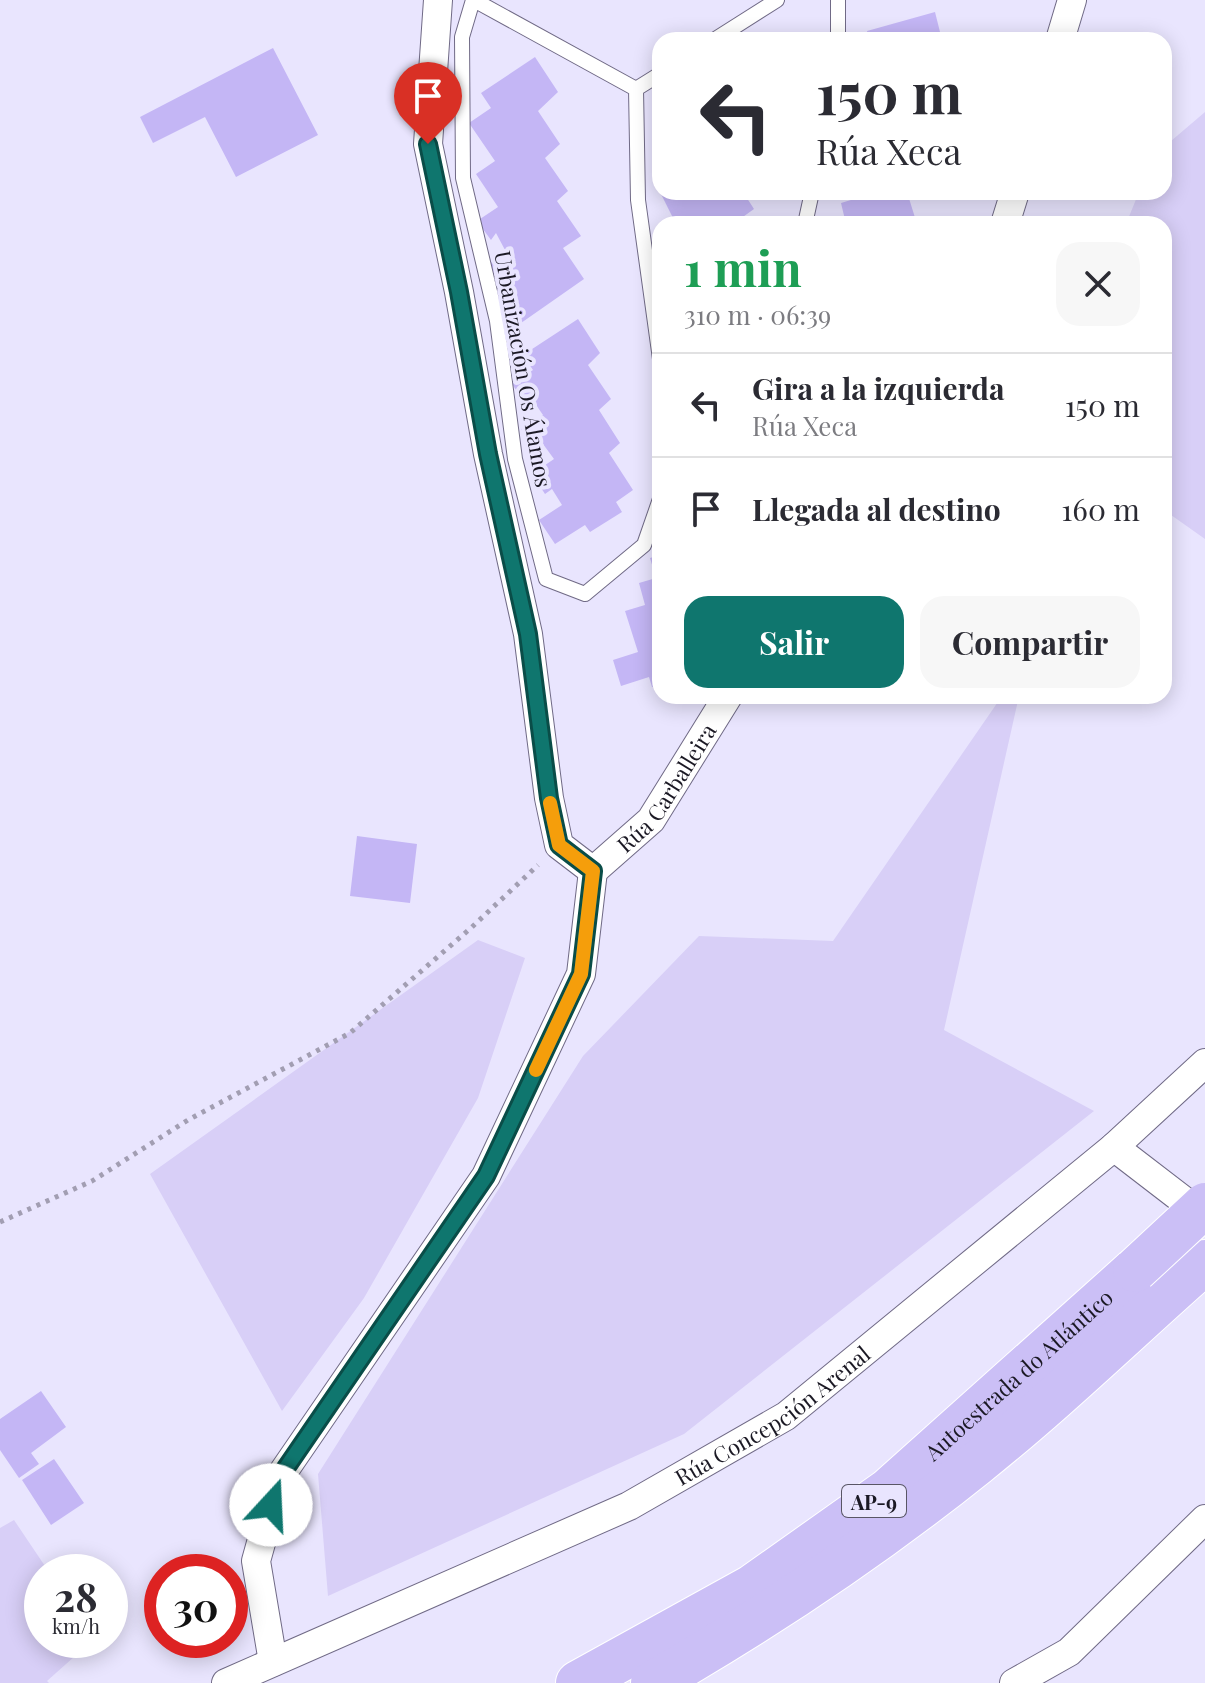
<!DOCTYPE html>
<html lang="es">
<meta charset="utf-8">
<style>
:root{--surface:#fff;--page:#f7f7f7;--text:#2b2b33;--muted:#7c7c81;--line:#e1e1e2;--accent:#0f766e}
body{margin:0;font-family:"Playfair Display",serif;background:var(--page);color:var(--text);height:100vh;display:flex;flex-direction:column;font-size:30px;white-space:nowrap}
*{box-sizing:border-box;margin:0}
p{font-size:26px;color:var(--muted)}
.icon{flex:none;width:44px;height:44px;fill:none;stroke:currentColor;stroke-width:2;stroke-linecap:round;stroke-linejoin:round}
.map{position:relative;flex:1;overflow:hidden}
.side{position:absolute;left:652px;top:216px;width:520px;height:488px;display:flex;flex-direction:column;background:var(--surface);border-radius:24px;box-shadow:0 4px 20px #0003}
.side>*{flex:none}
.top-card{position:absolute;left:652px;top:32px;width:520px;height:168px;border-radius:24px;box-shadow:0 4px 20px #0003;background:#fff;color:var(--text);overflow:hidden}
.speed{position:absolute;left:24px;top:1554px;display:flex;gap:16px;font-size:40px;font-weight:700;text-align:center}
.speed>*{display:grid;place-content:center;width:104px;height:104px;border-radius:50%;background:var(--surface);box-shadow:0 4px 20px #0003;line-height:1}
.speed small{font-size:20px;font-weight:400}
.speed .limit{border:12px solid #d22;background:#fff;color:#111}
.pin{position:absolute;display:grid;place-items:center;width:68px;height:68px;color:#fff;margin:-82px -34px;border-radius:50% 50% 50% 0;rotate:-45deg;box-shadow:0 0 8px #0007}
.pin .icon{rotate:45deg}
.me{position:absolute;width:88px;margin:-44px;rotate:20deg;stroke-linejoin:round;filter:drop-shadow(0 0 6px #0008)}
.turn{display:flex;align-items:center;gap:28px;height:168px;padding:0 32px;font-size:36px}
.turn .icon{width:104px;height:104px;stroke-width:2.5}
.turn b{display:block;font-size:56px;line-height:68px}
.round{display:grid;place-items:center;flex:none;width:84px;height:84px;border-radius:24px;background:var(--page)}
.headline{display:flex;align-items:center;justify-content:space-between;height:136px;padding:0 32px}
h1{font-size:48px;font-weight:700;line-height:60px;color:#1e9e55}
.primary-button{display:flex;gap:16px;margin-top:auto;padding:16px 32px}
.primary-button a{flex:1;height:92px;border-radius:24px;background:var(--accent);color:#fff;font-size:32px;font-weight:700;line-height:92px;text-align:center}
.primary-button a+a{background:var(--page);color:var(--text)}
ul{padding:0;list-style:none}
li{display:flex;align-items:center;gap:24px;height:104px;padding:0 32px;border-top:2px solid var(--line)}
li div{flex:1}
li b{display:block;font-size:30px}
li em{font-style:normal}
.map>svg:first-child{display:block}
.green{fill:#d8cff7}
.building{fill:#c4b6f5}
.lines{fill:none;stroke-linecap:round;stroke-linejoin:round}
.service-casing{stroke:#706a86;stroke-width:16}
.minor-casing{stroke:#706a86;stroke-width:30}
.motorway-casing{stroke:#fff;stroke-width:46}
.path{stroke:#a29eb2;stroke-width:5;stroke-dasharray:4 6;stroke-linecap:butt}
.service{stroke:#fff;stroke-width:14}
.minor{stroke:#fff;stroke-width:28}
.motorway{stroke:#cbbff6;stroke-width:44}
.motorway-bridge-casing{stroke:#fff;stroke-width:46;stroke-linecap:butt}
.motorway-bridge{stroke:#cbbff6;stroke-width:44}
.route-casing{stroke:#0a4d48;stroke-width:20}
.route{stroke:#0f766e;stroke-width:14}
.slow{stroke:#f59e0b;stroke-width:14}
.labels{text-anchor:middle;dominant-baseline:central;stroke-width:8;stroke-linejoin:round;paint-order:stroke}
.shield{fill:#e9e5fe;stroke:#595665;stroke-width:2}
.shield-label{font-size:20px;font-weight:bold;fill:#1b1924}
.street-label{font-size:22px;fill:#1b1924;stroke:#e9e5fe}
</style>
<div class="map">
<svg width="1205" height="1683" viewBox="0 0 1205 1683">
<rect width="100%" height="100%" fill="#e9e5fe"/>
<path class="green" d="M1205 112V539L1164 510V224H1126L1139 192H1164V147Z
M1002 696H1019L944 1030 1094 1111 684 1434 328 1596 318 1474 583 1056 699 936 833 941Z
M478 940 525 958 478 1098 364 1298 282 1411 150 1174Z
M14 1520 49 1572H42V1640H93L47 1681 49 1683H0V1528Z"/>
<path class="building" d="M935 12 942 40H869L867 31Z
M273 48 318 135 236 177 205 117 153 143 140 117Z
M535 57 558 92 538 111 560 144 545 158 568 191 557 201 581 236 563 248 584 279 511 330 500 309 515 296 507 282 501 285 489 264 505 250 496 233 491 240 477 221 498 207 476 174 495 161 469 123 491 108 481 93Z
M660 192H743L754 209 733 224H670L674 220Z
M877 192H907L917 224H846L841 203Z
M578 319 600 353 588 365 611 399 599 410 620 443 609 453 633 490 616 502 622 512 590 532 585 525 555 544 539 520 562 505 552 489 545 494 532 474 554 459 543 444 535 449 521 429 543 415 532 399 525 403 512 384 533 370 523 355Z
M660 555V684L652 687 649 677 621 686 613 660 638 652 625 611 645 605 639 583 656 578 650 558Z
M357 836 417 844 410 903 350 896Z
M41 1391 66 1427 31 1453 39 1464 19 1478 0 1450V1419Z
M54 1459 84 1503 51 1525 22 1480Z"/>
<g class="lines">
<defs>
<path id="service" d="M473 0 462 37 463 178 497 321 515 459 546 579 585 594 644 545 660 499
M474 0 636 89
M838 0V40
M714 40 777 0
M660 74 636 89 638 200 660 359
M805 224 812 192"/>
<g id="minor">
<path d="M438 0 428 144 459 292 488 454 528 634 549 798 559 845 593 871"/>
<path d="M1060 40 1072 0"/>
<path d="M1005 224 1015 192"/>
<path id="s1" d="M593 871 651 820 728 696"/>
<path d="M1114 1147 1205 1217"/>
<path d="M273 1662 256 1561 279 1478 486 1176 581 974 593 871"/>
<path id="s2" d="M226 1683 629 1506 786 1416 1114 1147 1205 1063"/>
<path d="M1014 1683 1069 1652 1205 1519"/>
</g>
<g id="motorway">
<path id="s3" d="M578 1683 752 1587 889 1490 1135 1270"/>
<path d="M653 1683C766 1618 874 1546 976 1464 1055 1401 1129 1329 1205 1262"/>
</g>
</defs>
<use href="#service" class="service-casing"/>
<use href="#minor" class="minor-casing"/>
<use href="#motorway" class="motorway-casing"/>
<path class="path" d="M0 1222 92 1181 188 1120 350 1033 472 927 538 865"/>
<use href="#service" class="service"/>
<use href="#minor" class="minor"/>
<use href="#motorway" class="motorway"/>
<defs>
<path id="motorway-bridge" d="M1135 1270 1205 1205"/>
</defs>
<use href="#motorway-bridge" class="motorway-bridge-casing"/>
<use href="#motorway-bridge" class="motorway-bridge"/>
</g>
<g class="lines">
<defs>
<path id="route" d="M271 1505 279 1478 486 1176 581 974 593 871 559 845 549 798 528 634 488 454 459 292 428 144"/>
</defs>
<use href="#route" class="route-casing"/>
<use href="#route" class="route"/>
<path class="slow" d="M536 1070 581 974 593 871 559 845 550 803"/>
</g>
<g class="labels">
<rect class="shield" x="842" y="1485" width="64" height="32" rx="6"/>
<g class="shield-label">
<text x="874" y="1501">AP-9</text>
</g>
<g class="street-label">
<text transform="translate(524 369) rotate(80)">Urbanización Os Álamos</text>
<text stroke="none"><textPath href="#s1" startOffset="112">Rúa Carballeira</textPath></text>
<text stroke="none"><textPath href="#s3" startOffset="540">Autoestrada do Atlántico</textPath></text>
<text stroke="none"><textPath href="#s2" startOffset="610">Rúa Concepción Arenal</textPath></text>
</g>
</g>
</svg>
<div class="speed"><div>28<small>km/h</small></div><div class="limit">30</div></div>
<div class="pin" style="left:428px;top:144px;background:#d93025"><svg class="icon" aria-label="arrive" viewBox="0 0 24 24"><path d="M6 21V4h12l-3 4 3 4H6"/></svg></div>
<svg class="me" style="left:271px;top:1505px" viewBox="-20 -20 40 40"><circle r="19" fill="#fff"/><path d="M0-13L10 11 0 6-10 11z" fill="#0f766e"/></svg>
<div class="top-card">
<div class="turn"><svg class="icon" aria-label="left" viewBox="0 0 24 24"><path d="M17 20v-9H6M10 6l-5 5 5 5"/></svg><div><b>150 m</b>Rúa Xeca</div></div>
</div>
<section class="side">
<div class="headline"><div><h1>1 min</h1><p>310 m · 06:39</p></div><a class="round"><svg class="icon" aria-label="close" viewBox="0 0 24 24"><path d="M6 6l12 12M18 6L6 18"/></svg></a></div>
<ul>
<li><svg class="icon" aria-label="left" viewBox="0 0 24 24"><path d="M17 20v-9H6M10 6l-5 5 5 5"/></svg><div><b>Gira a la izquierda</b><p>Rúa Xeca</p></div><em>150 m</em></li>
<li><svg class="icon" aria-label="arrive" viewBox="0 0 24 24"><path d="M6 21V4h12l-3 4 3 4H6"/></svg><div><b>Llegada al destino</b></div><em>160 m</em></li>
</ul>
<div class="primary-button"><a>Salir</a><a>Compartir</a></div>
</section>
</div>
